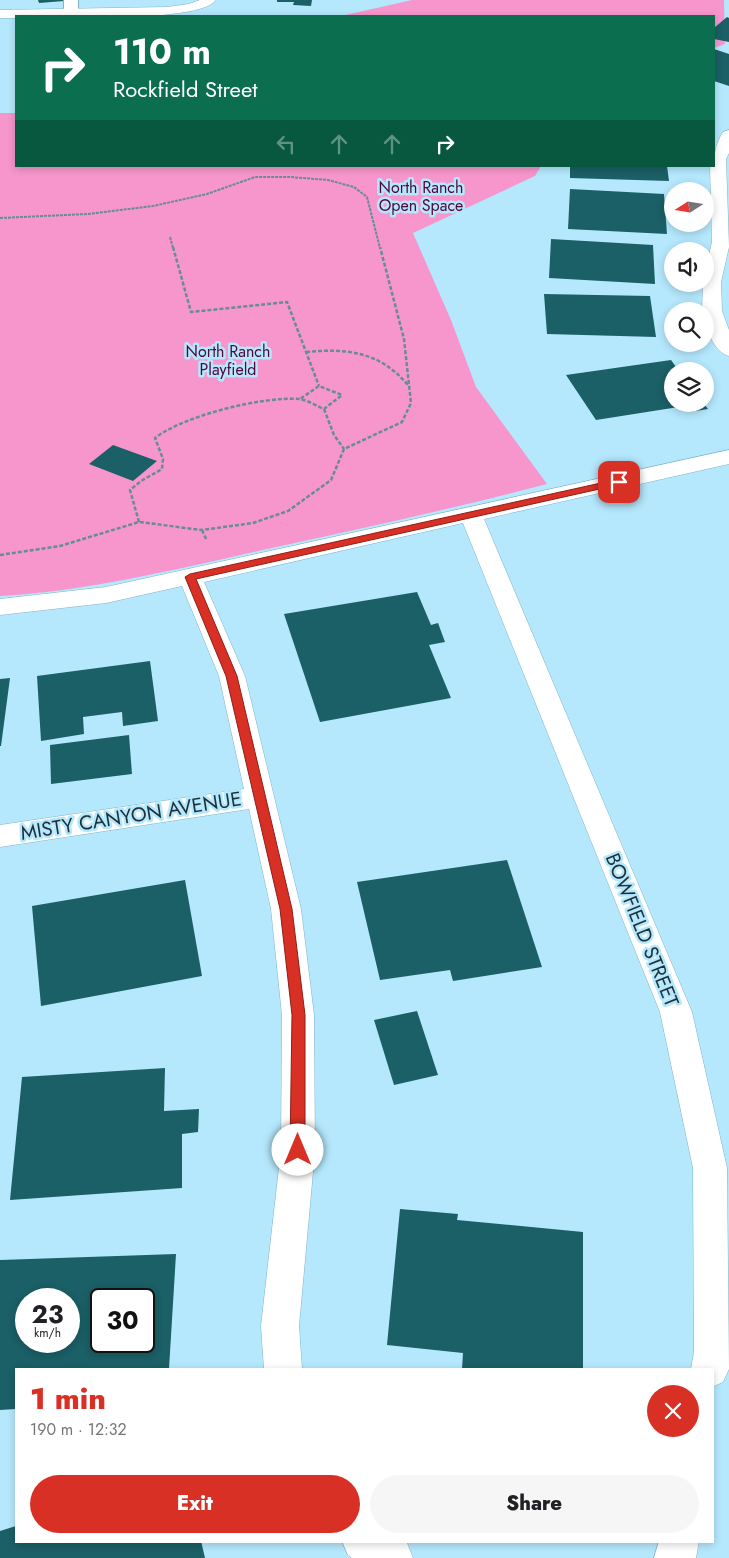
<!DOCTYPE html>
<meta charset="utf-8">
<style>
:root{--surface:#fff;--page:#f6f6f6;--text:#202124;--muted:#757577;--accent:#d93025}
body{margin:0;font-family:Jost,sans-serif;background:var(--page);color:var(--text);height:100vh;display:flex;flex-direction:column;font-size:19px;white-space:nowrap}
*{box-sizing:border-box;margin:0}
p{font-size:16px;color:var(--muted)}
.icon{flex:none;width:28px;height:28px;fill:none;stroke:currentColor;stroke-width:2;stroke-linecap:round;stroke-linejoin:round}
.map{position:relative;flex:1;overflow:hidden}
.sheet{position:absolute;left:15px;top:1368px;width:699px;height:175px;display:flex;flex-direction:column;background:var(--surface);border-radius:0px;box-shadow:0 2px 8px #0003}
.sheet>*{flex:none}
.banner{position:absolute;left:15px;top:15px;width:700px;height:152px;border-radius:0px;box-shadow:0 2px 8px #0003;background:#0b6e4f;color:#fff;overflow:hidden}
.needle{width:32px;rotate:258deg}
.controls{position:absolute;left:664px;top:182px;display:grid;gap:10px}
.controls a{display:grid;place-items:center;width:50px;height:50px;border-radius:50%;background:var(--surface);box-shadow:0 2px 8px #0003;font-size:25px}
.speed{position:absolute;left:15px;top:1288px;display:flex;gap:10px;font-size:25px;font-weight:700;text-align:center}
.speed>*{display:grid;place-content:center;width:65px;height:65px;border-radius:50%;background:var(--surface);box-shadow:0 2px 8px #0003;line-height:1}
.speed small{font-size:12px;font-weight:400}
.speed .limit{border:2px solid #111;border-radius:8px;background:#fff;color:#111}
.pin{position:absolute;display:grid;place-items:center;width:42px;height:42px;color:#fff;margin:-21px;border-radius:10px;box-shadow:0 2px 8px #0006}
.me{position:absolute;width:55px;margin:-28px;rotate:0deg;stroke-linejoin:round;filter:drop-shadow(0 0 4px #0008)}
.turn{display:flex;align-items:center;gap:18px;height:105px;padding:0 15px;font-size:22px}
.turn .icon{width:65px;height:65px;stroke-width:2.5}
.turn b{display:block;font-size:35px;line-height:42px}
.lanes{display:flex;align-items:center;height:48px;padding:0 15px;background:#0003;justify-content:center;gap:25px;direction:ltr}
.lanes .off{opacity:.35}
.round{display:grid;place-items:center;flex:none;width:52px;height:52px;border-radius:26px;background:var(--page)}
.head{display:flex;align-items:center;justify-content:space-between;height:85px;padding:0 15px}
h1{font-size:30px;font-weight:800;line-height:38px;color:var(--accent)}
.action{display:flex;gap:10px;margin-top:auto;padding:10px 15px}
.action a{flex:1;height:58px;border-radius:30px;background:var(--accent);color:#fff;font-size:20px;font-weight:800;line-height:58px;text-align:center}
.action a+a{background:var(--page);color:var(--text)}
.map>svg:first-child{display:block}
.green{fill:#f796cd}
.building{fill:#1b5f67;fill-rule:evenodd}
.lines{fill:none;stroke-linecap:round;stroke-linejoin:round}
.lane-casing{stroke:#82b3c7;stroke-width:2}
.street-casing{stroke:#82b3c7;stroke-width:1}
.path-far1{stroke:#688b9a;stroke-width:2;stroke-dasharray:3 1;stroke-linecap:butt}
.path{stroke:#688b9a;stroke-width:2.5;stroke-dasharray:4 2;stroke-linecap:butt}
.lane{fill:#fff;fill-rule:evenodd}
.street{fill:#fff;fill-rule:evenodd}
.route{fill:#d93025;stroke:#8d1f18}
.labels{text-anchor:middle;dominant-baseline:central;stroke-width:5;stroke-linejoin:round;paint-order:stroke}
.far-park-label{font-size:16px;fill:#510538;stroke:#b5e8fd}
.street-label{font-size:20px;fill:#1d3139;stroke:#b5e8fd}
</style>
<div class="map">
<svg width="729" height="1558" viewBox="0 0 729 1558">
<rect width="100%" height="100%" fill="#b5e8fd"/>
<path class="green" d="M412 0H724L725 44 714 48V16H341Z
M0 113H16V166H541L535 176 413 233 451 320 476 387 547 484C451 509 355 530 258 551 173 570 87 591 0 596Z"/>
<path class="building" d="M38 0H64V1L39 3Z
M277 0H312L311 6 293 5 294 2H277Z
M727 17 729 18V42L714 39V28Z
M714 49 729 54V86L714 81Z
M570 166H667L669 181 570 178Z
M570 189 664 194 667 234 568 229Z
M551 239 653 245 655 284 549 278Z
M544 294 650 296 656 337 547 334Z
M671 360 679 371H672V404H704L708 409 689 412 685 406 596 420 566 375Z
M113 445 157 461 133 481 89 464Z
M417 592 431 625 438 623 445 642 429 645 451 698 320 722 284 614Z
M150 661 158 721 123 726 122 712 83 717 84 734 41 741 37 676Z
M10 678 1 746H0V679Z
M129 735 132 774 51 784 50 745Z
M507 860 542 967 453 981 450 970 380 980 357 882Z
M185 880 202 976 41 1006 32 906Z
M417 1011 438 1075 394 1085 374 1020Z
M165 1068 164 1111 199 1109 198 1132 182 1134V1188L10 1200 22 1077Z
M400 1209 458 1214 457 1220 583 1232V1369H462L463 1353 387 1345Z
M176 1254 169 1369H16V1409L0 1410V1260ZM26 1299H69V1341H26ZM101 1299H144V1341H101Z
M16 1526V1541H201L205 1558H0V1531Z"/>
<g class="lines">
<defs>
<path id="lane" d="M64 0H78V13L76 16H66L64 13Z"/>
<path id="street" d="M200 0H216C198 24 50 16 16 16V18H0V10L167 7 189 4Z
M729 130V153L726 159 729 247 721 282 722 311 729 330V356C713 352 705 327 705 311H702L703 284H705V272L712 242 710 166H714C714 153 716 143 723 132Z
M729 450V464L484 519 692 1012 727 1168 729 1369 723 1382 712 1387V1369H691L694 1352 693 1168 660 1012 463 523 204 582 245 676 301 909 314 1015 315 1150 299 1326 302 1369H264L261 1326 281 1150 282 1015 271 909 249 809 0 847V825L244 789 219 676 182 586 106 603 0 615V599L106 587Z
M342 1541H403L407 1543 413 1558H352L348 1555Z
M659 1541H699L696 1558H654Z"/>
</defs>
<use href="#lane" class="lane-casing"/>
<use href="#street" class="street-casing"/>
<path class="path-far1" d="M0 218 88 214 153 206 207 194 255 177H290L328 180 354 187 367 197 380 248
M170 237 173 248"/>
<path class="path" d="M173 247 191 312 287 302 319 386
M306 352C348 348 380 352 408 385
M324 409 334 435 344 449
M139 522 130 490 141 481 162 469 163 459 155 438C183 416 263 396 299 399 308 400 316 406 324 409L342 395 319 386 300 399
M202 530 207 541
M0 555 60 546 139 522 202 530 253 523 288 511 331 480 344 449 402 422 411 403 404 339 380 247"/>
<use href="#lane" class="lane"/>
<use href="#street" class="street"/>
</g>
<path class="route" d="M619 479 622 480V484L196 579 237 676 292 909 305 1015V1150L302 1154 298 1156 293 1154 290 1150 292 1015 280 909 226 676 185 577 190 574Z"/>
<g class="labels">
<g class="far-park-label">
<text x="421" y="187">North Ranch<tspan x="421" dy="18">Open Space</tspan></text>
<text x="228" y="351">North Ranch<tspan x="228" dy="18">Playfield</tspan></text>
</g>
<g class="street-label">
<text transform="translate(131 816) rotate(-9)">MISTY CANYON AVENUE</text>
<text transform="translate(642 930) rotate(68)">BOWFIELD STREET</text>
</g>
</g>
</svg>
<div class="controls">
<a><svg class="needle" viewBox="-14 -14 28 28"><path d="M0-13l5 13h-10z" fill="#e53935"/><path d="M0 13l5-13h-10z" fill="#757577"/></svg></a>
<a><svg class="icon" aria-label="sound" viewBox="0 0 24 24"><path d="M4 9h4l5-4v14l-5-4H4zM17 9q2 3 0 6"/></svg></a>
<a><svg class="icon" aria-label="search" viewBox="0 0 24 24"><circle cx="10" cy="10" r="6"/><path d="M15 15l6 6"/></svg></a>
<a><svg class="icon" aria-label="layers" viewBox="0 0 24 24"><path d="M12 4l9 5-9 5-9-5zM3 14l9 5 9-5"/></svg></a>
</div>
<div class="speed"><div>23<small>km/h</small></div><div class="limit">30</div></div>
<div class="pin" style="left:619px;top:482px;background:#d93025"><svg class="icon" aria-label="arrive" viewBox="0 0 24 24"><path d="M6 21V4h12l-3 4 3 4H6"/></svg></div>
<svg class="me" style="left:298px;top:1150px" viewBox="-20 -20 40 40"><circle r="19" fill="#fff"/><path d="M0-13L10 11 0 6-10 11z" fill="#d93025"/></svg>
<div class="banner">
<div class="turn"><svg class="icon" aria-label="right" viewBox="0 0 24 24"><path d="M7 20v-9h11M14 6l5 5-5 5"/></svg><div><b>110 m</b>Rockfield Street</div></div>
<div class="lanes"><svg class="icon off" aria-label="left" viewBox="0 0 24 24"><path d="M17 20v-9H6M10 6l-5 5 5 5"/></svg><svg class="icon off" aria-label="ahead" viewBox="0 0 24 24"><path d="M12 20V5M6 11l6-6 6 6"/></svg><svg class="icon off" aria-label="ahead" viewBox="0 0 24 24"><path d="M12 20V5M6 11l6-6 6 6"/></svg><svg class="icon" aria-label="right" viewBox="0 0 24 24"><path d="M7 20v-9h11M14 6l5 5-5 5"/></svg></div>
</div>
<section class="sheet">
<div class="head"><div><h1>1 min</h1><p>190 m · 12:32</p></div><a class="round" style="background:#d93025;color:#fff"><svg class="icon" aria-label="close" viewBox="0 0 24 24"><path d="M6 6l12 12M18 6L6 18"/></svg></a></div>
<div class="action"><a>Exit</a><a>Share</a></div>
</section>
</div>
